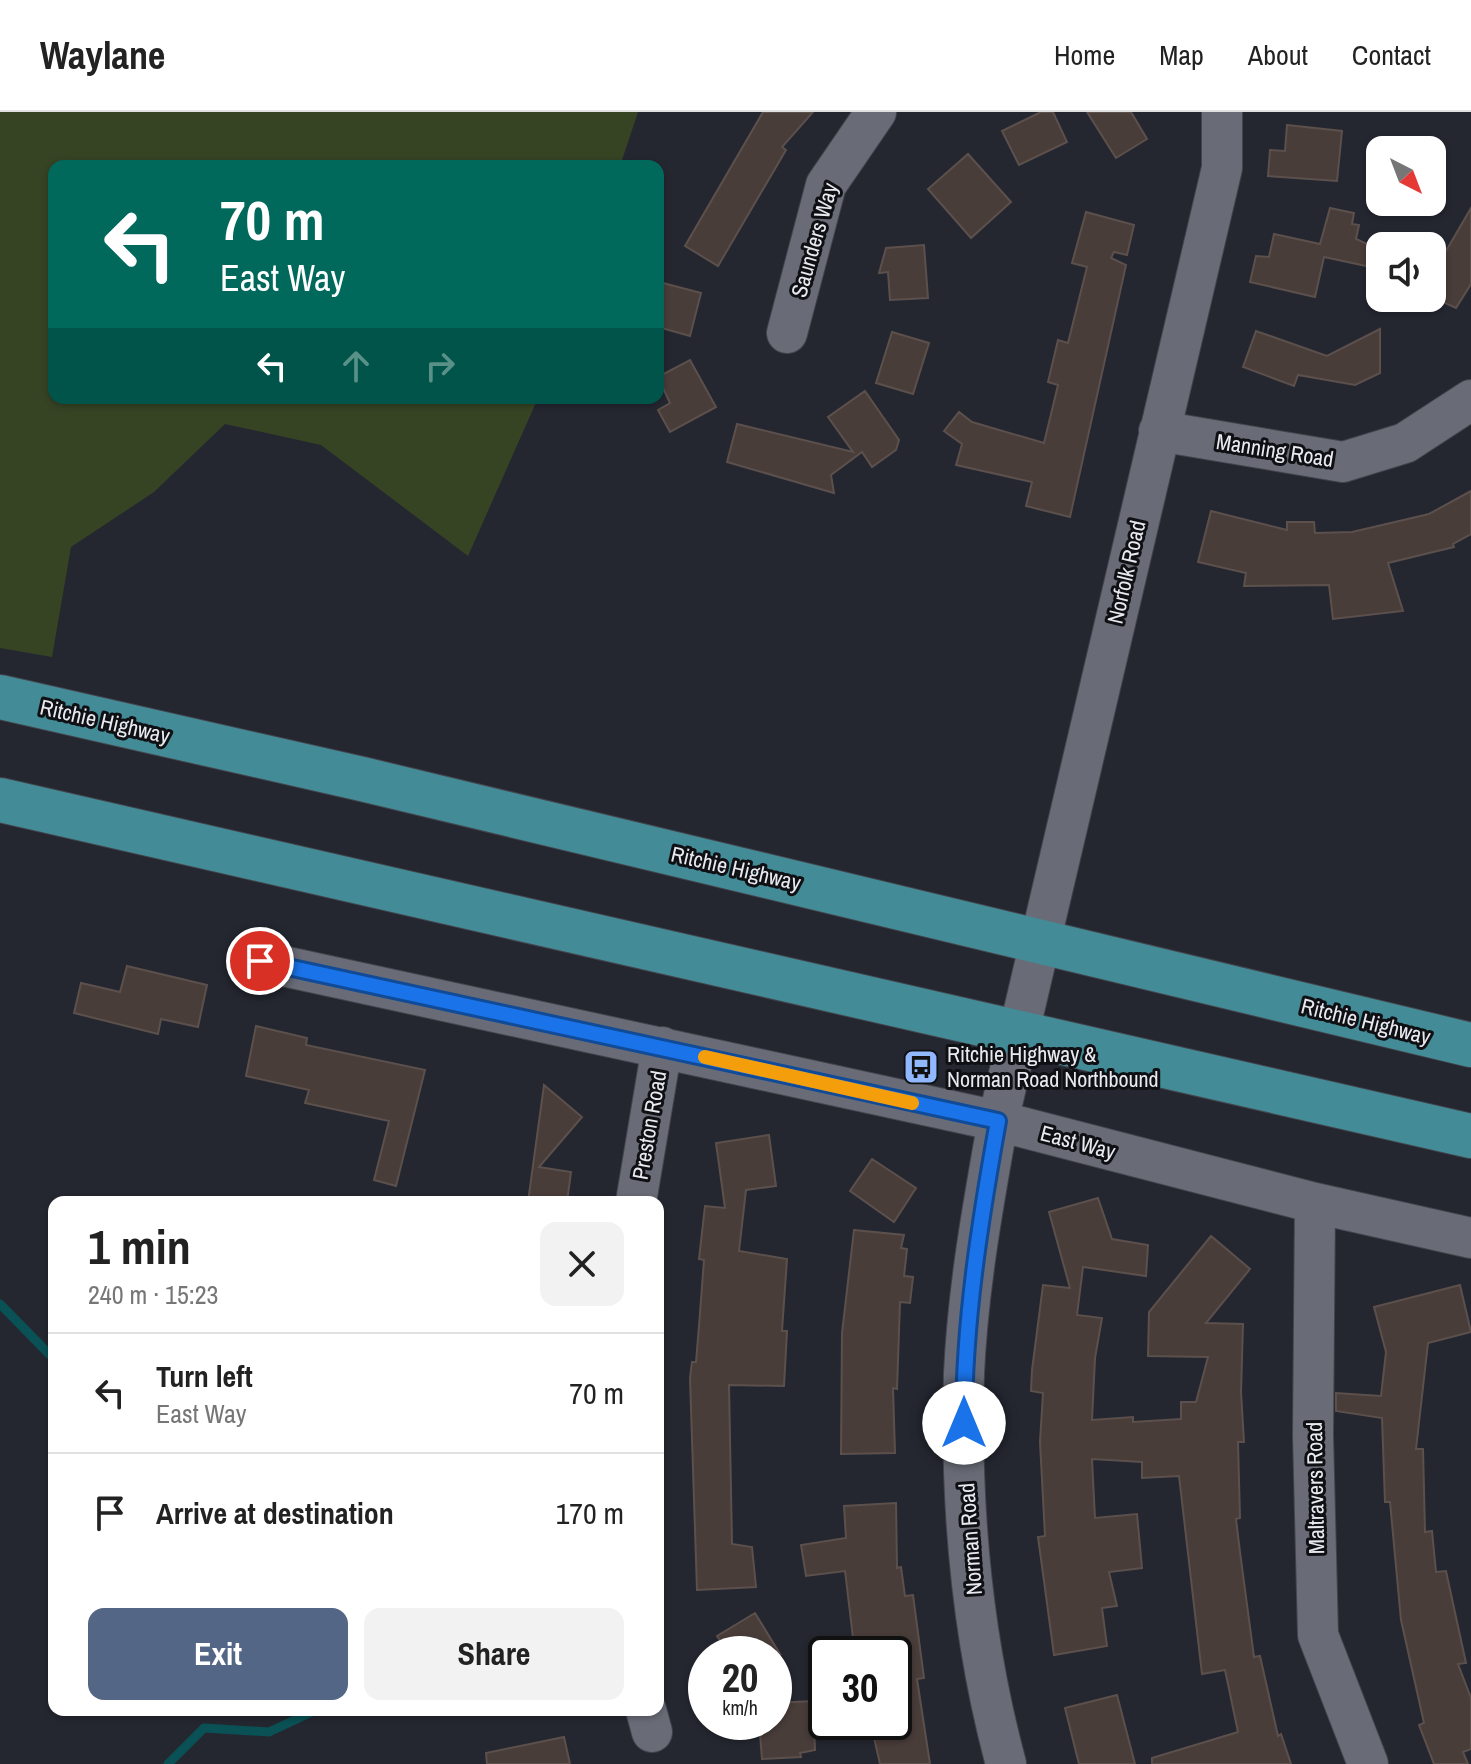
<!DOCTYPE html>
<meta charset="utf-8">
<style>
:root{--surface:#fff;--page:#f2f2f2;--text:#222;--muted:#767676;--line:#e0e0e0;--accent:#546685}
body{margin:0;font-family:"Archivo Narrow",sans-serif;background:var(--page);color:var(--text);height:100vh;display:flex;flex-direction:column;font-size:30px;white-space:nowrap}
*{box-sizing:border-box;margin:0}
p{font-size:26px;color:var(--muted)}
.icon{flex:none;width:44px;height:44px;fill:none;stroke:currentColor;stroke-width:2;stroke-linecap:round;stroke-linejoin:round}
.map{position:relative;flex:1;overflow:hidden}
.drawer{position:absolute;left:48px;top:1084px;width:616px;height:520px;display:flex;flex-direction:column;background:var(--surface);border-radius:16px;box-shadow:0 2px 6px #0004}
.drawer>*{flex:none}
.guide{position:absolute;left:48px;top:48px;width:616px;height:244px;border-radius:16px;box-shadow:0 2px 6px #0004;background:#00695c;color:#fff;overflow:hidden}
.needle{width:52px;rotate:138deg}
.tools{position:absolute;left:1366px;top:24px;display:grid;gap:16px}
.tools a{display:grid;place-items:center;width:80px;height:80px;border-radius:16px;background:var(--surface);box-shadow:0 2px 6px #0004;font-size:40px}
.speed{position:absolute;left:688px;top:1524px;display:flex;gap:16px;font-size:40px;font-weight:700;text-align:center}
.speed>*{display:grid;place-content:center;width:104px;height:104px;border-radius:50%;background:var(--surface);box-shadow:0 2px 6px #0004;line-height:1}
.speed small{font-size:20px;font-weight:400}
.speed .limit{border:4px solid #111;border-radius:12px;background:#fff;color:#111}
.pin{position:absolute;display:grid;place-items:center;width:68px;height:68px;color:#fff;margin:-34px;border:4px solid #fff;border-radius:50%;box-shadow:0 2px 8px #0007}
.me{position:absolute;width:88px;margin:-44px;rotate:0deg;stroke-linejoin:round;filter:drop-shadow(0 0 6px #0008)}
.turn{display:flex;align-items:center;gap:28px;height:168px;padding:0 40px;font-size:36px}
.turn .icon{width:104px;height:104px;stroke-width:2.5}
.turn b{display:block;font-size:56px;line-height:68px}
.lanes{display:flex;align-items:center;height:76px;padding:0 40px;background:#0003;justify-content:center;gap:40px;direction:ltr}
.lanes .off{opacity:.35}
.round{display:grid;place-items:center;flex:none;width:84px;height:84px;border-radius:16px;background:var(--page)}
.head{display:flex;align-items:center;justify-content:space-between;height:136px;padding:0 40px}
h1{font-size:48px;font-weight:700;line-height:60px}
.cta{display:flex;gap:16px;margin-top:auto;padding:16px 40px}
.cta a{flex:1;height:92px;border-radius:16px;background:var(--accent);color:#fff;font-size:32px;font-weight:700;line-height:92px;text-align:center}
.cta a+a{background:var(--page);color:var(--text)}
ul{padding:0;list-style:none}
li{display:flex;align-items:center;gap:24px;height:120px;padding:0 40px;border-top:2px solid var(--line)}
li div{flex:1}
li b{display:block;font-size:30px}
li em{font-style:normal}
header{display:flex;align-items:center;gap:48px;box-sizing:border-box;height:112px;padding:0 40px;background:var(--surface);border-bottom:2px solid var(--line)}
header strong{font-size:38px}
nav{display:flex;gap:44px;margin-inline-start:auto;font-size:28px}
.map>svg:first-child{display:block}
.green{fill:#364424}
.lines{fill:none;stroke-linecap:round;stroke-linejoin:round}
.stream{stroke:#0a5155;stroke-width:9}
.building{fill:#493d3a;stroke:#5c504d;stroke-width:2}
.minor-casing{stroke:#43444c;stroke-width:42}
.major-casing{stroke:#43444c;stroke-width:46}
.minor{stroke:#696c77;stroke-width:40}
.major{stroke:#438b96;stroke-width:44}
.route-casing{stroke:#114b97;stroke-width:20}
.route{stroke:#1a73e8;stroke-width:14}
.slow{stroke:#f59e0b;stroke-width:14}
.labels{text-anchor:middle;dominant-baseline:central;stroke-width:6;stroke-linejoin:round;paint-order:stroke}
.street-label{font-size:22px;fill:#e9eaf1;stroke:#0f1014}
.poi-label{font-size:22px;fill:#e9eaf1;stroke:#0f1014;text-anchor:start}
</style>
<header>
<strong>Waylane</strong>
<nav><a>Home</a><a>Map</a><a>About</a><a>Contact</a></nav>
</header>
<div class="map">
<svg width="1471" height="1652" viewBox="0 0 1471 1652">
<rect width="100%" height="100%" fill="#242730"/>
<path class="green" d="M0 0H638L620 54H54V286H538L468 444 321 333 225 312 154 380 71 435 52 545 0 536Z"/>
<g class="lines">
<path class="stream" d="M0 1192 54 1247
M168 1652 204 1616 269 1620 316 1598"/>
</g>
<path class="building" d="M763 0H813L782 35 786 38 718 154 685 134Z
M1041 0H1053L1067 30 1019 53 1002 19Z
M1087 0H1131L1147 27 1116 46Z
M1287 13 1342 19 1337 69 1268 64 1270 38 1285 39Z
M968 42 1011 90 971 126 928 77Z
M1330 96 1354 101 1352 112 1359 113 1356 127 1380 138V157L1324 145 1315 185 1250 170 1256 144 1269 145 1274 122 1320 132Z
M1471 96V172L1456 196 1432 185V163Z
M1086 100 1134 113 1127 143 1114 140 1111 146 1126 153 1070 405 1026 394 1032 370 956 353 962 332 944 319 959 300 972 310 1044 331 1058 273 1048 270 1058 228 1068 231 1087 155 1072 151Z
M924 133 928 186 890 188 888 160 879 161 886 136Z
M663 171 701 181 690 224 658 215V194Z
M1380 217V261L1355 273 1298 263 1294 274 1243 255 1256 219 1327 244Z
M892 220 929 231 913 282 876 271Z
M690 248 716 295 670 320 658 298 670 291 658 265Z
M865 279 899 328 896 338 872 355 862 340 831 363 834 381 727 350 737 312 853 340 828 305Z
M1471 379V422L1453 432 1454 435 1388 451 1403 499 1333 507 1329 473 1244 474 1246 461 1198 450 1211 399 1287 418V410H1314L1315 421 1352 420 1429 402Z
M127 854 207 873 198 915 161 907 158 922 74 901 81 871 120 880Z
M256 914 307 926 306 933 425 958 396 1074 374 1068 389 1009 305 991 309 978 246 964Z
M544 973 582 1005 539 1055 571 1060 567 1090H528Z
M769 1023 776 1074 746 1078 739 1139 787 1147 782 1219H787L784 1274 729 1273 732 1432 752 1435 756 1475 697 1478 690 1266 692 1250H696L699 1214 704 1148 699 1147 705 1094 725 1096 716 1031Z
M872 1047 916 1076 894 1110 850 1079Z
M1098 1086 1112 1127 1148 1133 1146 1164 1083 1155 1077 1203 1102 1206 1095 1246 1092 1308 1133 1305V1310L1181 1307V1290H1196L1208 1245 1148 1244 1149 1200 1211 1124 1250 1157 1206 1211 1243 1212 1241 1280 1244 1330H1238L1240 1406 1236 1407 1240 1440 1254 1545 1260 1544 1278 1624 1281 1622 1291 1652H1152V1646L1238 1620 1225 1558 1202 1562 1179 1364 1142 1366V1350L1092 1347 1095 1406 1137 1402 1142 1456 1109 1460 1117 1494 1102 1496 1107 1534 1054 1543 1038 1425 1045 1424 1040 1330 1043 1281 1031 1279 1032 1258 1043 1173 1070 1176 1049 1100Z
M854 1118 904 1123 901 1136 907 1137 904 1164 913 1165 910 1191 900 1190 897 1277 893 1276 895 1341 841 1342 842 1221Z
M1460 1173 1471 1220 1428 1231 1416 1337H1423L1425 1420 1432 1419 1436 1460 1446 1459 1466 1551 1458 1552 1471 1586V1637L1463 1640 1468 1652H1434L1419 1613 1424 1611 1401 1508 1390 1390H1385L1382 1306 1336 1299V1281L1381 1284 1386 1240 1374 1195Z
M896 1391 897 1456 901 1455 905 1484 913 1483 924 1566 917 1567 930 1652H880L872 1617 894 1612V1529L854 1534 845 1459 806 1464 801 1433 846 1426 844 1394Z
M755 1501 780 1542H729L717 1524Z
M1117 1583 1135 1652H1079L1065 1596Z
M813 1589 815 1638 800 1641 801 1645 762 1647 759 1610H774V1591Z
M564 1625 570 1652H487L486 1641Z"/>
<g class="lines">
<defs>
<path id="minor" d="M787 221 826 73 876 0
M1159 319 1343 350 1405 331 1471 288
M260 849 998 1009 1315 1091 1471 1126
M636 1090 662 935
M1315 1091 1313 1323 1318 1523 1368 1652
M646 1598 652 1620
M1006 1652C972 1526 960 1392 964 1261 968 1176 983 1093 998 1009L1222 56V0"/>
<path id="major" d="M0 585 362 667 1471 933
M0 688 1471 1024"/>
</defs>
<use href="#minor" class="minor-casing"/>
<use href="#major" class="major-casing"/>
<use href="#minor" class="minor"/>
<use href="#major" class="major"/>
</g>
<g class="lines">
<defs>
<path id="route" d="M260 849 998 1009C980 1109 964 1209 964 1311"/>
</defs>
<use href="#route" class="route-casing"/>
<use href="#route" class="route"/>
<path class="slow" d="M705 945 912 991"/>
</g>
<defs>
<symbol id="bus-square" viewBox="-11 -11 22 22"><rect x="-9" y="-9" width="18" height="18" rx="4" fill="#91b8fd" stroke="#0f1014"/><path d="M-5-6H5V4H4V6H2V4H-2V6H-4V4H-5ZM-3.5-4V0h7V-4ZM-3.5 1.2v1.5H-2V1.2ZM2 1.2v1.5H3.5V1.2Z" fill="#111"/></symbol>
</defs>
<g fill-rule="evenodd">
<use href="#bus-square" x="901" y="935" width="40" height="40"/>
</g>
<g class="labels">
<g class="street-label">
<text transform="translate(814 128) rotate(-74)">Saunders Way</text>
<text transform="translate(1275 338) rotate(9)">Manning Road</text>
<text transform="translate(1126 460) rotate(-77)">Norfolk Road</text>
<text transform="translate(105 609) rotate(13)">Ritchie Highway</text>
<text transform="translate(736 756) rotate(13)">Ritchie Highway</text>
<text transform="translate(1366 909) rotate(14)">Ritchie Highway</text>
<text transform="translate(649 1013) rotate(-80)">Preston Road</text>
<text transform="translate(1078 1030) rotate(15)">East Way</text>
<text transform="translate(1315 1376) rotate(-91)">Maltravers Road</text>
<text transform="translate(970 1427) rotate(-94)">Norman Road</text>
</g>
<g class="poi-label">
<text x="947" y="942">Ritchie Highway &amp;<tspan x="947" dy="25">Norman Road Northbound</tspan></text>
</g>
</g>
</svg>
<div class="tools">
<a><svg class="needle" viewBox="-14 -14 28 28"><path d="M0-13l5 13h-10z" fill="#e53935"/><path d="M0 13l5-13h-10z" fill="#767676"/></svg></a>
<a><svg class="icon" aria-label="sound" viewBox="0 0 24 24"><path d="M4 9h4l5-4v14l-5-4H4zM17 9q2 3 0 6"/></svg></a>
</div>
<div class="speed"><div>20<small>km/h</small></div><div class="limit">30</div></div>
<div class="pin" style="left:260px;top:849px;background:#d93025"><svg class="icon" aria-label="arrive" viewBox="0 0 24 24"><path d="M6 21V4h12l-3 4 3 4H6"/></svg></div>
<svg class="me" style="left:964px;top:1311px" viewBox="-20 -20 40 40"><circle r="19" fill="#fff"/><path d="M0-13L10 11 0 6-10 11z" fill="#1a73e8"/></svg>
<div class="guide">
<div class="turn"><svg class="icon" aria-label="left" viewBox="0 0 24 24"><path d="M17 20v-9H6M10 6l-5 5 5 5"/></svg><div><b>70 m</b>East Way</div></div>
<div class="lanes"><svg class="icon" aria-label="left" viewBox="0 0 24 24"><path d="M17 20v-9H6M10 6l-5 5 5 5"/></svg><svg class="icon off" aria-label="ahead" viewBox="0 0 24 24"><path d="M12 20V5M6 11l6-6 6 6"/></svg><svg class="icon off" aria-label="right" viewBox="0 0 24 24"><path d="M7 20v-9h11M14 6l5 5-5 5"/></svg></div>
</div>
<section class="drawer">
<div class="head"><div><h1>1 min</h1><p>240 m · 15:23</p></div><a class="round"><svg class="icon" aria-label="close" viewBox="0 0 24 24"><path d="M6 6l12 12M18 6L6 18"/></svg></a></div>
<ul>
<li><svg class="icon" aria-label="left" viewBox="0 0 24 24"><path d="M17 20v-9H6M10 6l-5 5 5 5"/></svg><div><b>Turn left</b><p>East Way</p></div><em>70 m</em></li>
<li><svg class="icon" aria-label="arrive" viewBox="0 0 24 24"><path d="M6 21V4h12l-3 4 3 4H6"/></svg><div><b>Arrive at destination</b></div><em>170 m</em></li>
</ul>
<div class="cta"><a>Exit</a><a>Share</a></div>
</section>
</div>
